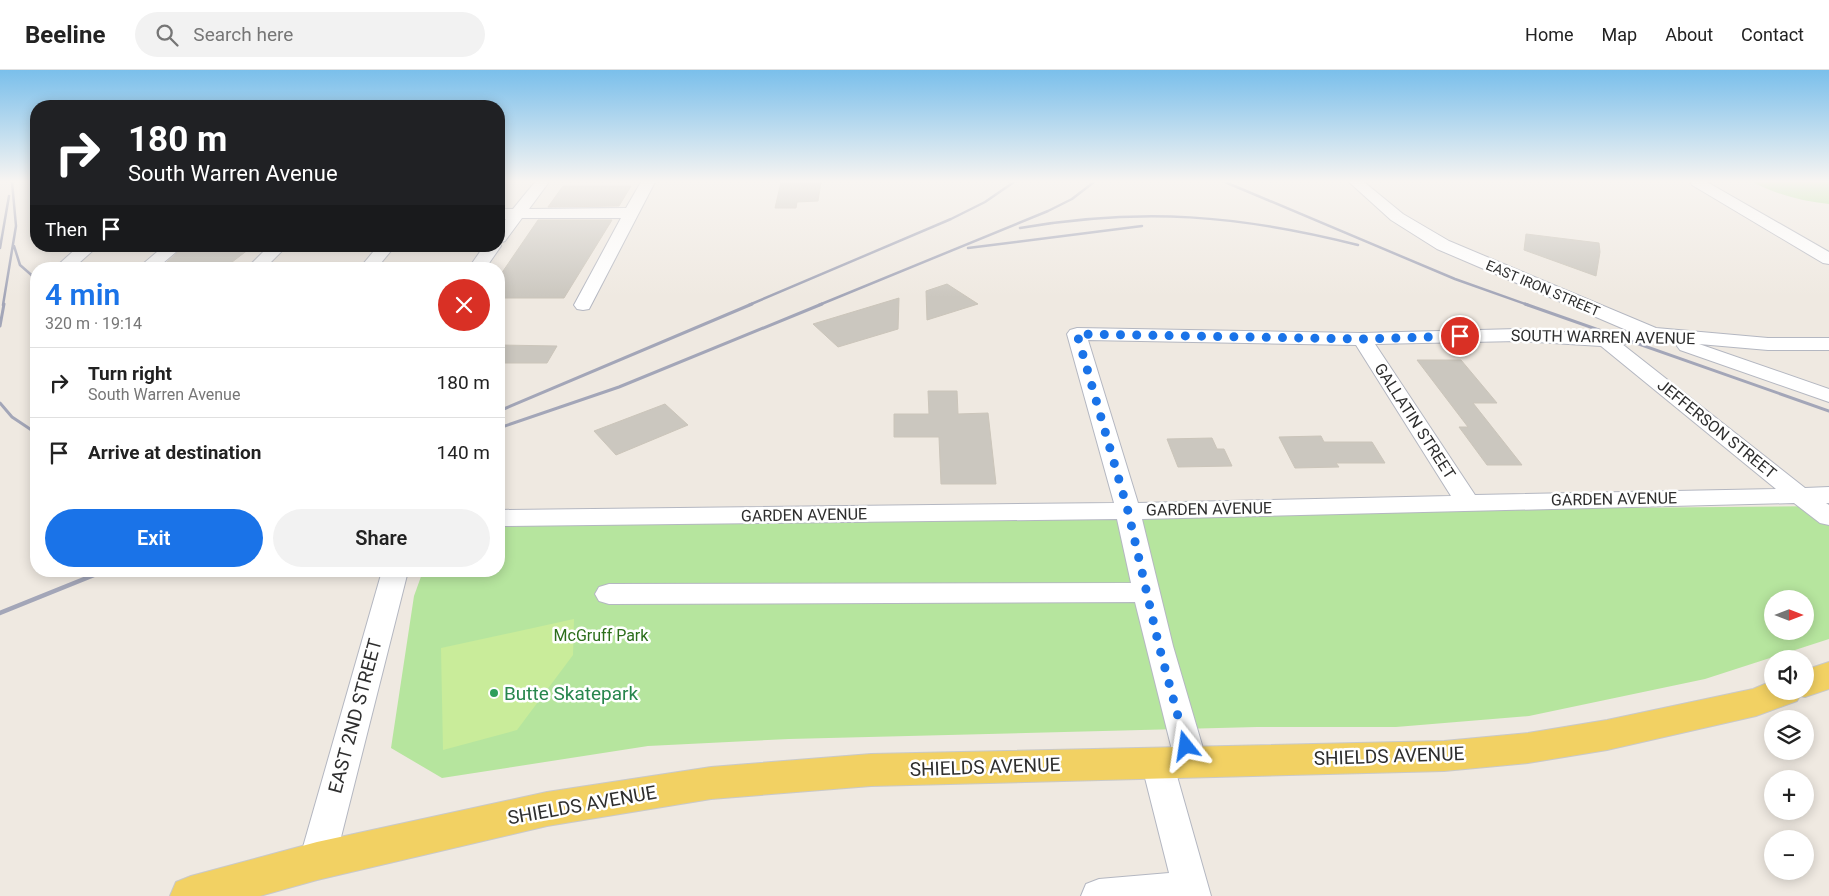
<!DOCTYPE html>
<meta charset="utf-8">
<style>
:root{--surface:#fff;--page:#f2f2f2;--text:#222;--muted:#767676;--line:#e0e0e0;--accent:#1a73e8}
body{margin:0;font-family:Roboto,sans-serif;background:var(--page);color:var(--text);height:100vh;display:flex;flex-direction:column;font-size:19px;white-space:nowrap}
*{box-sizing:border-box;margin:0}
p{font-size:16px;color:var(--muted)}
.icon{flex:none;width:28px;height:28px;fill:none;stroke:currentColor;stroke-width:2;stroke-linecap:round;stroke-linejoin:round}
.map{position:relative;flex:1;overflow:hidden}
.side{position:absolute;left:30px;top:192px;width:475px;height:315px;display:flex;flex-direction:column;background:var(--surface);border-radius:20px;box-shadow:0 2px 12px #0003}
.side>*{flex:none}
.hud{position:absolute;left:30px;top:30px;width:475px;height:152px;border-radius:20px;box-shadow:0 2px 12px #0003;background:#202124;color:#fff;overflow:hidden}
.needle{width:32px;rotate:90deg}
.tools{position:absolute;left:1764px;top:520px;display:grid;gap:10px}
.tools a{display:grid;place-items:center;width:50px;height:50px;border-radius:50%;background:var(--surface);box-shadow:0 2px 12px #0003;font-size:25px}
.pin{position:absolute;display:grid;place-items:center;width:42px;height:42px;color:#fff;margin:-21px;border:2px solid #fff;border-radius:50%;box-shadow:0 1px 5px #0007}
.me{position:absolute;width:55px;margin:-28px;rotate:345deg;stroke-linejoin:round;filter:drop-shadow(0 0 4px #0008)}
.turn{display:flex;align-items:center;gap:18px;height:105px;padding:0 15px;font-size:22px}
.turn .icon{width:65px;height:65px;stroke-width:2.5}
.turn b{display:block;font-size:35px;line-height:42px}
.then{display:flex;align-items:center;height:48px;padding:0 15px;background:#0003;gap:10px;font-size:19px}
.round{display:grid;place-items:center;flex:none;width:52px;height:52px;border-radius:26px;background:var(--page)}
.headline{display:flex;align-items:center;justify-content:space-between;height:85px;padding:0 15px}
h1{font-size:30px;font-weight:600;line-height:38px;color:var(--accent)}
.button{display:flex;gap:10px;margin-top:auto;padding:10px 15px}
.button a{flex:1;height:58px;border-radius:30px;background:var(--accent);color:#fff;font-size:20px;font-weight:600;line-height:58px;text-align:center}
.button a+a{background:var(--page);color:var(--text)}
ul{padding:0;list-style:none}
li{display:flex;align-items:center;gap:15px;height:70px;padding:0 15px;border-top:1px solid var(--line)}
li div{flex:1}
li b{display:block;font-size:19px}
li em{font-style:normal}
header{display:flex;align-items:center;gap:30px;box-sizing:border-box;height:70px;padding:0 25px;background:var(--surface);border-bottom:1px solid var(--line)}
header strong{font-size:24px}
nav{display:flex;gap:28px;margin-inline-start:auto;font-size:18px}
.search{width:350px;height:45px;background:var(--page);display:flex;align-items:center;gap:12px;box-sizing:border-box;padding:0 18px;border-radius:28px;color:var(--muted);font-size:19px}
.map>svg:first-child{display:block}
.green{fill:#b6e59e;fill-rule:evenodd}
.pitch{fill:#c9ec9a}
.building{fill:#cbc7bf;stroke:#cbc5ba}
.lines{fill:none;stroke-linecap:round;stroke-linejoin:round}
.minor-casing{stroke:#b4b7c1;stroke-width:2}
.major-casing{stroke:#c9c9c9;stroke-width:2}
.minor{fill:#fff;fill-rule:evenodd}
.major{fill:#f2d163;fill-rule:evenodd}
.rail-far2{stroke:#a3a6b8;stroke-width:2.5}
.rail-far1{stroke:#a3a6b8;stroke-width:3}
.rail{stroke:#a3a6b8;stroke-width:4.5}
.route{stroke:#1a73e8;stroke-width:9;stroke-dasharray:0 16.2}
.leisure-dot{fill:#2e9e5b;stroke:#fff;stroke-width:2}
.labels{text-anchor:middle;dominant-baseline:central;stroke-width:5;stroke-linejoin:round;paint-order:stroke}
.far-street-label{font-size:14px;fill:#2e2e2e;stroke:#fff}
.street-label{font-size:16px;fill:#2e2e2e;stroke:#fff}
.park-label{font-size:16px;fill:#2c6e1b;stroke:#fff}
.near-leisure-label{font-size:19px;fill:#27864d;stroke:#fff;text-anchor:start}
.near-street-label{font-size:19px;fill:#2e2e2e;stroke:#fff}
</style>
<header>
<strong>Beeline</strong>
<div class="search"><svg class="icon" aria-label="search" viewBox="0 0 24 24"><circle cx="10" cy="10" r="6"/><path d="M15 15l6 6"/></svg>Search here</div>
<nav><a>Home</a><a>Map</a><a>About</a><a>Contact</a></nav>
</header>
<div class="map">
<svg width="1829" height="826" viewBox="0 0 1829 826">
<rect width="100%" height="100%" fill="#efe9e1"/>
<path class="green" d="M1753 112H1829V134C1802 131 1777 125 1753 112Z
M1829 436V569L1705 609 1529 646 1396 657H1257L789 669 648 676 442 708 391 678 414 526 423 501H499V448ZM1772 529H1805V561H1772Z"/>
<path class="pitch" d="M574 549 573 585 517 660 443 680 441 578Z"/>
<path class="building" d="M781 112H821L818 131 797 132 796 138H775Z
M563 116H631L619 136 548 137Z
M538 150H612L564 228H499V207Z
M1526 164 1599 173 1600 182 1596 206 1524 180Z
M185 176H253L223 199H159Z
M947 214 978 234 927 250 926 221Z
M899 228 898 259 838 277 813 254Z
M499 275 557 276 547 293H499Z
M1417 290H1461L1497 333H1473L1522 395H1487L1459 357H1468Z
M928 321H957L958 344 988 343 996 414H941L939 367H894V344H929Z
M665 334 688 355 616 385 594 361Z
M1321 366 1324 372H1372L1385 393H1336L1339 397 1295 398 1279 367Z
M1212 368 1217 379H1224L1232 396 1178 397 1167 369Z"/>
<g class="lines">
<defs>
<path id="minor" d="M535 112H549L529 139 626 138 641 112H655L589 239 583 240 577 239 574 235 621 148H522L505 171 499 173 501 176 485 199H468L484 176H499V158L506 149H499V139H513Z
M1349 112H1364L1403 144 1449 171 1656 258 1768 268H1829V280H1768L1699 274 1829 319V332L1680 280 1677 276 1680 272 1654 270 1622 274 1805 418 1829 417V433H1826L1829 435V455L1820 453 1794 433 1142 449 1173 576 1207 692 1202 702 1191 705 1180 702 1175 692 1135 532 609 534 599 531 595 524 599 517 609 514 1131 513 1117 449 499 456V440L1114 433 1067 264 1070 260 1077 258 1362 263 1518 259 1606 265 1631 262 1437 179 1391 150ZM1088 270 1356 275 1451 426 1138 433ZM1518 271 1601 276 1776 419 1475 425 1375 274Z
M1690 112H1707L1829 182V194L1823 193 1692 115Z
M79 176H98L79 193 84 199 62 198 59 194Z
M164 176H183L156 199H137Z
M269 176H287L264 199H246Z
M378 176H395L376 199H359Z
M382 501H408L335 791 329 802 317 807 305 802 299 791Z
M1157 679 1168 682 1173 692 1211 826H1081L1086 814 1099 809 1169 803 1141 692 1146 682Z"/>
<path id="major" d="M1829 592V619L1805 627 1800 626 1797 631 1756 646 1607 680 1528 693 1444 701 871 716 711 729 547 756 317 810 260 826H170L176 812 191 806 317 772 547 722 711 697 871 684 1444 671 1528 663 1607 650 1753 619 1772 611V621H1805V600Z"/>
</defs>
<use href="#minor" class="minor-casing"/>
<use href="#major" class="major-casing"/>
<use href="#minor" class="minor"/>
<use href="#major" class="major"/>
<path class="rail-far2" d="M1225 112 1455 209 1528 235
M1020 158C1142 137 1239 145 1358 175
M14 176 20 195 36 209
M0 178 9 126
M968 178 1142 156
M3 235 16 156 12 112
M749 235 951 149 985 132 1014 112
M819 235 1048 141 1072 129 1094 112"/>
<path class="rail-far1" d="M1525 234 1829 341
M0 256 4 234
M0 333 12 347 36 363
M499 341 752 234
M499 358 619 317 822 234"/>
<path class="rail" d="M0 543 104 501"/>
</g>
<linearGradient id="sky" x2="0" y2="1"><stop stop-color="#7abfeb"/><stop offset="0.49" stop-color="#f8f5f2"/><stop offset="1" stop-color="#f8f5f2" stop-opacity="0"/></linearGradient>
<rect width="1829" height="227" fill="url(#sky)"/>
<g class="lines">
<path class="route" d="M1186 676 1159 576 1128 441 1077 264 1362 269 1460 266"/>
</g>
<circle class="leisure-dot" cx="494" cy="623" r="5"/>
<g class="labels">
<g class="far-street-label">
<text transform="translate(1543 218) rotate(23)">EAST IRON STREET</text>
</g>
<g class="street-label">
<text transform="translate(1603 267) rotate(1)">SOUTH WARREN AVENUE</text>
<text transform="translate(1415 351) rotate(57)">GALLATIN STREET</text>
<text transform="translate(1717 359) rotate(39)">JEFFERSON STREET</text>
<text transform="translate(1614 429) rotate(-1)">GARDEN AVENUE</text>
<text transform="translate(1209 439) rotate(-1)">GARDEN AVENUE</text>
<text transform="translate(804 445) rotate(-1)">GARDEN AVENUE</text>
</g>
<g class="park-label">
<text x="601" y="565">McGruff Park</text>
</g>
<g class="near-leisure-label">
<text x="504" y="623">Butte Skatepark</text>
</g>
<g class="near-street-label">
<text transform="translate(355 646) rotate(-75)">EAST 2ND STREET</text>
<text transform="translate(1389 686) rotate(-2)">SHIELDS AVENUE</text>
<text transform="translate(985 697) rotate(-2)">SHIELDS AVENUE</text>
<text transform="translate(582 735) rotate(-10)">SHIELDS AVENUE</text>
</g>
</g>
</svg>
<div class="tools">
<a><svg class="needle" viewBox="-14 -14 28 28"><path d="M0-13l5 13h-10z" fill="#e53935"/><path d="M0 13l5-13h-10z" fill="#767676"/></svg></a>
<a><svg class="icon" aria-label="sound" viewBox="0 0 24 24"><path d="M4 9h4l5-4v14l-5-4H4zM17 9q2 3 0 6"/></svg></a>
<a><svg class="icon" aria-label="layers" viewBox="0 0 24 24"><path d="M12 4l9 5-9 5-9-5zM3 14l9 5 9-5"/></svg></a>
<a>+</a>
<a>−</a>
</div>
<div class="pin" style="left:1460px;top:266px;background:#d93025"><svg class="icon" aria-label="arrive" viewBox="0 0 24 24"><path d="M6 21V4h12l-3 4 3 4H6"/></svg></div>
<svg class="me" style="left:1186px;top:676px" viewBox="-20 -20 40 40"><path d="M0-17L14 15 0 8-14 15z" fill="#1a73e8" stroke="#fff" stroke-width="4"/></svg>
<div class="hud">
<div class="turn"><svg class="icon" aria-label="right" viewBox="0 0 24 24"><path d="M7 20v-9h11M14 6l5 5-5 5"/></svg><div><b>180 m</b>South Warren Avenue</div></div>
<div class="then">Then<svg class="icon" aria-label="arrive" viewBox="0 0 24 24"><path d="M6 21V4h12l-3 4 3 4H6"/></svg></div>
</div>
<section class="side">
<div class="headline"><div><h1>4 min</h1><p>320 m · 19:14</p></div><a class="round" style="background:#d93025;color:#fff"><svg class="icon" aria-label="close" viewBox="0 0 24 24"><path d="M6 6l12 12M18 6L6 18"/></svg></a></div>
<ul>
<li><svg class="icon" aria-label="right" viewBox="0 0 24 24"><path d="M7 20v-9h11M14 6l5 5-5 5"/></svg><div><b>Turn right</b><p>South Warren Avenue</p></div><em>180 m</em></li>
<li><svg class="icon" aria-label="arrive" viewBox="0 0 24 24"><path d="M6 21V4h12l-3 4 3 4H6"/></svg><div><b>Arrive at destination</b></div><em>140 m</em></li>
</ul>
<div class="button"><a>Exit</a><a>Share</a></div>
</section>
</div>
